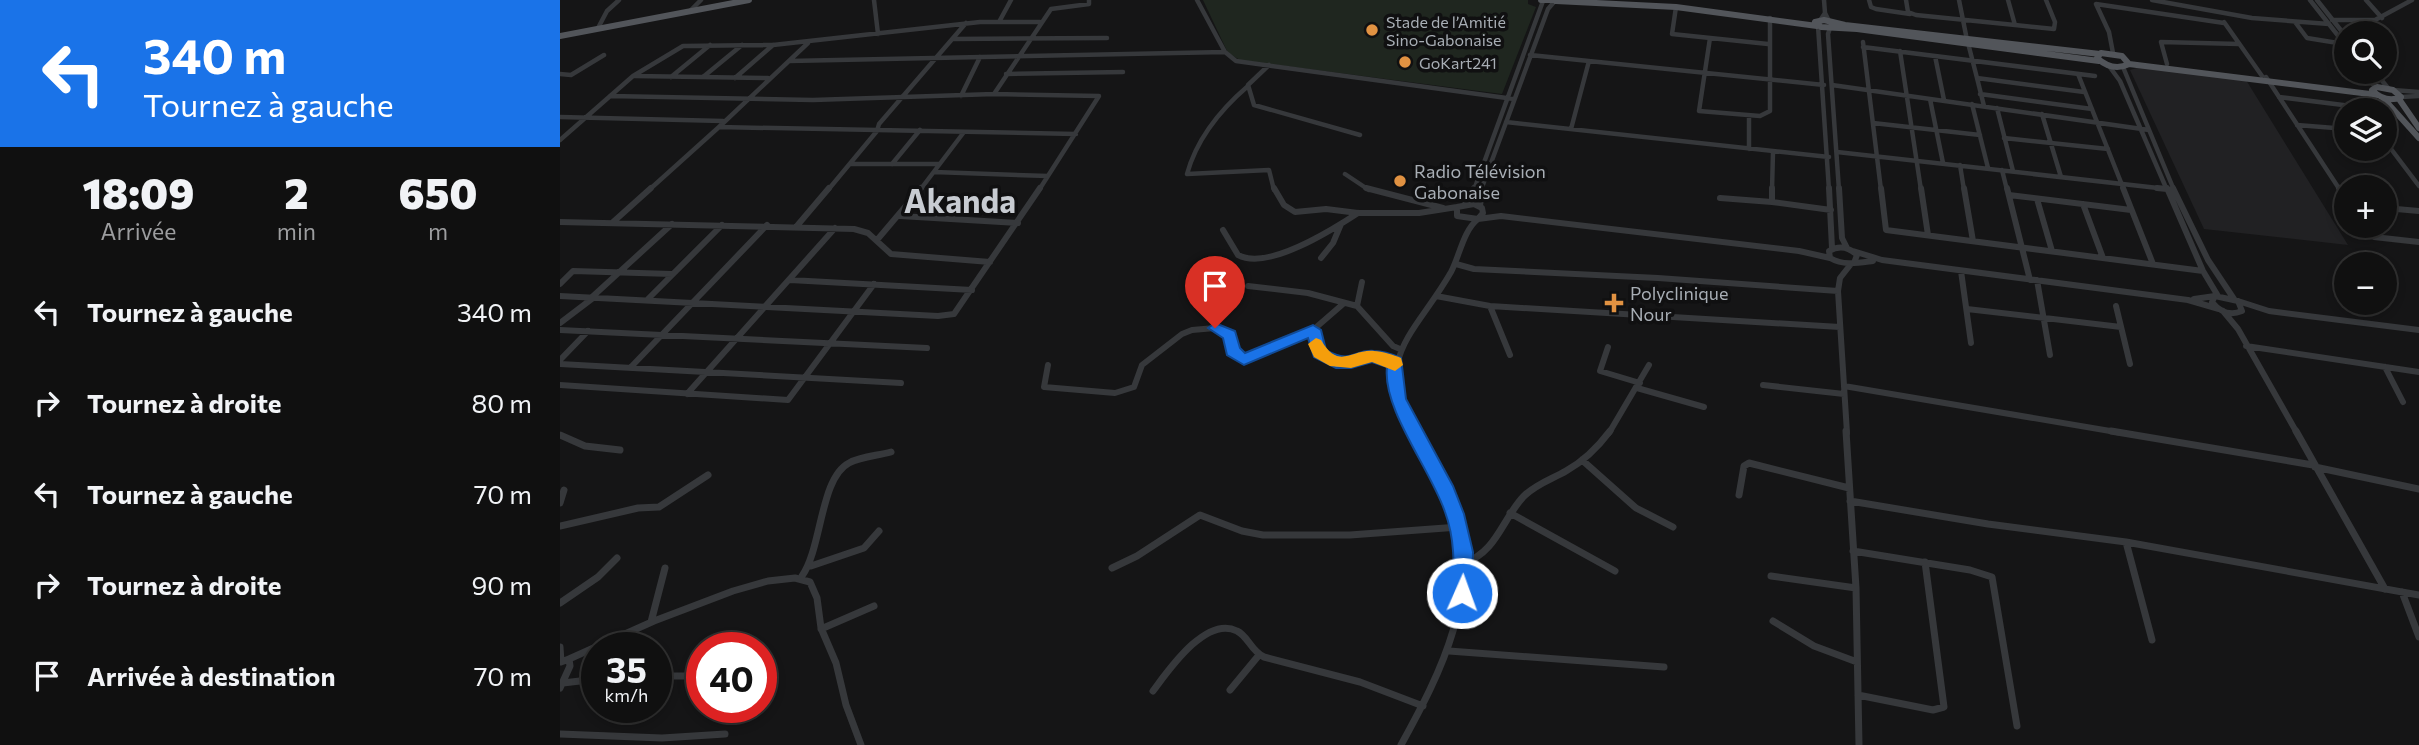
<!DOCTYPE html>
<html lang="fr">
<meta charset="utf-8">
<style>
:root{--surface:#101010;--page:#1e1e1e;--text:#f1f3f6;--muted:#9c9d9f;--line:#303030}
body{margin:0;font-family:Commissioner,sans-serif;background:var(--page);color:var(--text);height:100vh;display:flex;flex-direction:column;font-size:26px;white-space:nowrap}
*{box-sizing:border-box;margin:0}
p{font-size:23px;color:var(--muted)}
.icon{flex:none;width:38px;height:38px;fill:none;stroke:currentColor;stroke-width:2;stroke-linecap:round;stroke-linejoin:round}
.map{position:relative;flex:1;overflow:hidden}
.panel{display:flex;flex-direction:column;background:var(--surface);width:560px}
.panel>*{flex:none}
.guide{background:#1a73e8;color:#fff;overflow:hidden}
.tools{position:absolute;left:1774px;top:21px;display:grid;gap:14px}
.tools a{display:grid;place-items:center;width:63px;height:63px;border-radius:50%;background:var(--surface);box-shadow:0 4px 10px #0003,0 0 0 2px var(--line);font-size:35px}
.speed{position:absolute;left:21px;top:632px;display:flex;gap:14px;font-size:35px;font-weight:700;text-align:center}
.speed>*{display:grid;place-content:center;width:91px;height:91px;border-radius:50%;background:var(--surface);box-shadow:0 4px 10px #0003,0 0 0 2px var(--line);line-height:1}
.speed small{font-size:18px;font-weight:400}
.speed .limit{border:10px solid #d22;background:#fff;color:#111}
.pin{position:absolute;display:grid;place-items:center;width:60px;height:60px;color:#fff;margin:-72px -30px;border-radius:50% 50% 50% 0;rotate:-45deg;box-shadow:0 0 7px #0007}
.pin .icon{rotate:45deg}
.me{position:absolute;width:77px;margin:-38px;rotate:2deg;stroke-linejoin:round;filter:drop-shadow(0 0 5px #0008)}
.turn{display:flex;align-items:center;gap:24px;height:147px;padding:0 28px;font-size:32px}
.turn .icon{width:91px;height:91px;stroke-width:2.5}
.turn b{display:block;font-size:49px;line-height:60px}
.eta{display:flex;justify-content:space-evenly;align-items:center;height:119px;text-align:center}
.eta b{font-size:42px;font-weight:800;line-height:49px}
ul{padding:0;list-style:none}
li{display:flex;align-items:center;gap:21px;height:91px;padding:0 28px}
li div{flex:1}
li b{display:block;font-size:26px}
li em{font-style:normal}
main{display:flex;flex:1;min-height:0}
.map>svg:first-child{display:block}
.built{fill:#212123}
.green{fill:#1f261f}
.lines{fill:none;stroke-linecap:round;stroke-linejoin:round}
.minor-far2{stroke:#36383b;stroke-width:4.5}
.minor-far1{stroke:#36383b;stroke-width:6}
.minor{stroke:#36383b;stroke-width:7}
.major{stroke:#52555a;stroke-width:6}
.route{fill:#1a73e8;stroke:#114b97;stroke-width:2}
.slow{fill:#f59e0b}
.poi-dot{fill:#e19242;stroke:#101011;stroke-width:2.5}
.labels{text-anchor:middle;dominant-baseline:central;stroke-width:7;stroke-linejoin:round;paint-order:stroke}
.far-poi-label{font-size:16px;fill:#a8aeb5;stroke:#101011;text-anchor:start}
.poi-label{font-size:18px;fill:#a8aeb5;stroke:#101011;text-anchor:start}
.town-label{font-size:32px;font-weight:bold;fill:#c8ccd2;stroke:#101011}
</style>
<main>
<section class="panel">
<div class="guide">
<div class="turn"><svg class="icon" aria-label="left" viewBox="0 0 24 24"><path d="M17 20v-9H6M10 6l-5 5 5 5"/></svg><div><b>340 m</b>Tournez à gauche</div></div>
</div>
<div class="eta">
<div><b>18:09</b><p>Arrivée</p></div>
<div><b>2</b><p>min</p></div>
<div><b>650</b><p>m</p></div>
</div>
<ul>
<li><svg class="icon" aria-label="left" viewBox="0 0 24 24"><path d="M17 20v-9H6M10 6l-5 5 5 5"/></svg><div><b>Tournez à gauche</b></div><em>340 m</em></li>
<li><svg class="icon" aria-label="right" viewBox="0 0 24 24"><path d="M7 20v-9h11M14 6l5 5-5 5"/></svg><div><b>Tournez à droite</b></div><em>80 m</em></li>
<li><svg class="icon" aria-label="left" viewBox="0 0 24 24"><path d="M17 20v-9H6M10 6l-5 5 5 5"/></svg><div><b>Tournez à gauche</b></div><em>70 m</em></li>
<li><svg class="icon" aria-label="right" viewBox="0 0 24 24"><path d="M7 20v-9h11M14 6l5 5-5 5"/></svg><div><b>Tournez à droite</b></div><em>90 m</em></li>
<li><svg class="icon" aria-label="arrive" viewBox="0 0 24 24"><path d="M6 21V4h12l-3 4 3 4H6"/></svg><div><b>Arrivée à destination</b></div><em>70 m</em></li>
</ul>
</section>
<div class="map">
<svg width="1859" height="745" viewBox="0 0 1859 745">
<rect width="100%" height="100%" fill="#151516"/>
<path class="built" d="M1580 67 1686 80 1788 245 1644 229 1570 70Z"/>
<path class="green" d="M643 0H968V4L976 7 942 94 680 60 668 53Z"/>
<g class="lines">
<path class="minor-far2" d="M314 0 318 34
M637 0 665 52 676 61 954 99
M1264 0 1265 13
M1309 0 1311 7 1316 9 1350 14
M1346 0 1348 12 1356 15 1455 25 1448 0
M1399 0 1407 40
M1592 0 1692 18 1769 24
M1750 0 1787 47
M1757 0 1787 38
M1806 0 1822 18
M1116 7 1112 34 1208 44
M130 11 141 0
M1261 19 1265 13 1269 21
M1772 20H1815L1852 0
M439 22 451 0
M1664 22 1702 76
M1735 22 1747 38 1784 44
M1455 25 1494 29 1495 22 1486 0
M1258 26 1269 190
M38 28 47 11 59 0
M1270 28 1268 34 1279 190
M1150 38 1139 111 1200 116 1210 111V18
M394 39 547 38
M1303 42 1321 190
M248 43 159 127 516 134
M1408 43 1417 78
M1303 47 1535 76
M1340 51 1361 190
M1553 53 1549 32 1536 4 1664 23
M970 55 1264 85
M1375 56 1384 100
M229 61 665 52
M1607 64 1601 42 1679 44
M709 65 688 85 694 105 800 135
M1549 66 1560 81 1607 190
M1563 67 1614 190
M1806 72 1815 88
M1815 72 1828 88
M0 74 11 75 44 55
M446 74 563 72
M1518 74 1564 190
M75 76 208 78
M111 77 150 45
M143 77 182 45
M1706 77 1780 190
M175 78 213 45
M1272 85 1589 130
M688 86C660 110 637 138 627 174L709 170 714 190
M1833 90 1859 92
M434 94 491 9 529 4V0
M1420 94 1532 109
M50 96 253 100 434 94 539 96 479 190
M401 96 420 57
M1719 97 1791 106 1801 110
M1841 97 1859 96
M1370 99 1383 163
M1412 104 1428 168
M1424 106 1417 78 1524 92
M1437 108 1453 171
M1482 114 1501 177
M1189 116V149
M0 117 163 121
M946 122 1269 157
M1313 123 1420 135
M1737 125 1787 129
M1011 129 1029 61
M1444 138 1548 149
M0 140 73 76 123 46 213 45 420 22H480
M1825 141 1859 186
M1277 152 1607 189
M290 164H379
M332 164 360 130
M1400 165 1404 190
M1442 170 1447 190
M374 172 488 176
M785 174 809 190
M89 190 159 127
M268 190 317 131 319 124 406 23
M360 190 404 132
M914 190 983 1
M921 190 988 9 994 2
M1212 190 1213 152"/>
<path class="minor-far1" d="M714 188 724 205 735 212 766 209 798 213H859L897 207
M806 188 883 208
M1212 188V202L1271 210
M1269 188 1272 248
M1279 188 1282 238 1287 248
M1321 188 1326 230 1643 271
M1361 188 1368 235
M1404 188 1413 241
M1447 188 1470 280
M1563 188 1593 264
M1597 188 1607 189
M1607 188 1643 271 1658 296
M1613 188 1648 260 1674 299
M1779 188 1787 200
M1449 195 1571 210
M1160 198 1212 202
M1477 199 1492 251
M905 204 914 188
M914 204 922 208 923 213 918 219 897 216V207Z
M1523 204 1543 258
M920 206 922 188
M1825 208 1859 211
M340 216 458 223
M918 219 941 216 1239 251 1270 258
M0 222 294 229 308 233 331 254 430 262
M52 223 91 188
M1803 226 1814 237 1859 242
M236 227 269 188
M663 230 678 255C708 271 772 230 798 213
M317 240 361 188
M1293 251 1322 260 1628 300 1659 309
M761 258 773 243 781 224
M1294 263 1297 255C1289 247 1279 245 1269 251L1270 258C1284 266 1298 263 1313 261
M896 264 914 269 1098 278 1278 291
M1401 271 1411 343
M230 280 412 290
M1477 280 1490 355
M802 282 797 306 833 346 840 349
M0 284 13 271 112 274
M688 286 748 293 797 306
M0 296 378 316 394 314 480 188
M876 296 930 306 1280 327
M1655 296 1678 301 1682 311C1670 316 1660 312 1652 302Z
M31 298 112 224
M1634 299 1655 296
M87 300 162 225
M1678 301 1709 311 1859 330
M930 306 950 355
M1556 306 1570 364
M1407 309 1561 327
M1663 311 1678 329 1737 433
M0 323 33 298
M0 330 367 348
M753 330 759 353C790 370 791 353 814 356 822 358 828 361 836 362
M1686 346 1859 372
M1048 347 1040 371 1080 383
M0 360 28 331
M0 364 341 383
M488 365 484 387 555 393 574 387 582 365 622 334 632 330 655 328 670 335 673 351 684 359 753 330 783 304
M71 367 207 225
M1825 367 1843 402
M0 385 228 400 314 284
M1203 385 1284 394
M1284 386 1562 433
M1077 388 1144 407
M127 394 275 228
M854 433C811 356 855 335 891 272 900 255 903 231 918 219
M1049 433 1089 365
M1287 433 1278 291 1280 278 1291 264"/>
<path class="minor" d="M1286 431 1296 588 1299 745
M1551 431 1753 465
M1736 431 1825 589
M0 435 25 446 60 450
M1022 460 1076 508 1113 527
M1755 467 1859 489
M1179 495 1184 466 1189 463 1289 488
M1290 501 1428 524 1566 542 1859 595
M0 503 4 490
M950 513 1055 571
M0 526 78 508 99 507 148 475
M1566 542 1592 640
M1293 551 1410 570 1432 577 1457 726
M904 563C937 552 942 519 964 496 976 484 992 479 1006 471 1024 461 1038 447 1050 431
M251 566 304 548 319 531
M552 568 577 556 640 515 682 531 703 535H790L899 527
M242 576C262 548 260 478 289 463 302 456 317 456 331 452
M1211 576 1296 588
M1842 592 1859 637
M0 603 38 577 57 558
M1213 621 1254 646 1297 662
M91 622 105 568
M261 629 314 606
M0 647 1 662 9 659
M889 651 1104 667
M96 676H142
M3 683 37 679
M0 688 10 666 9 659 94 621 173 591 208 581 235 578 250 582 257 598 261 628 276 663 286 705 301 745
M670 690 699 655
M593 691C608 671 646 615 677 631 688 636 691 651 704 657L800 682 863 706
M1298 695 1373 710 1384 707 1365 562
M0 734 102 738 165 734
M841 745C881 672 923 592 892 507 882 480 866 456 853 431"/>
<path class="major" d="M981 0H998
M996 1 1116 7 1257 26
M0 36 189 0
M1541 53 1562 56 1569 64C1557 70 1547 67 1537 58Z
M1539 61 1297 29 1261 27 1255 22 1264 20 1285 25 1540 54
M1569 64 1818 95
M1817 87 1833 90 1841 97C1830 102 1820 98 1812 90Z
M1823 98 1859 138
M1839 99 1859 128"/>
</g>
<path class="route" d="M655 323 675 331 680 348 685 353 753 325 761 330 766 350C793 365 793 349 814 351 822 351 834 355 841 358L846 399 893 486 904 514 913 552 912 593 909 599 902 602 895 599 893 593C894 565 895 539 885 512 871 470 822 409 827 367L812 362 791 368H776L754 357 748 338 684 365 667 355 663 338 648 328Z"/>
<path class="slow" d="M756 338 761 340C779 371 791 349 814 351 822 351 834 355 841 358L843 365 835 371 812 362 791 368 770 366 754 357 748 344Z"/>
<g class="poi-dot">
<circle cx="812" cy="30" r="7"/>
<circle cx="845" cy="62" r="7"/>
<circle cx="840" cy="181" r="7"/>
<path d="M1050.5 292.5h7v7h7v7h-7v7h-7v-7h-7v-7h7z"/>
</g>
<g class="labels">
<g class="far-poi-label">
<text x="826" y="21">Stade de l’Amitié<tspan x="826" dy="18">Sino-Gabonaise</tspan></text>
<text x="859" y="62">GoKart241</text>
</g>
<g class="poi-label">
<text x="854" y="171">Radio Télévision<tspan x="854" dy="21">Gabonaise</tspan></text>
<text x="1070" y="293">Polyclinique<tspan x="1070" dy="21">Nour</tspan></text>
</g>
<g class="town-label">
<text x="400" y="200">Akanda</text>
</g>
</g>
</svg>
<div class="tools">
<a><svg class="icon" aria-label="search" viewBox="0 0 24 24"><circle cx="10" cy="10" r="6"/><path d="M15 15l6 6"/></svg></a>
<a><svg class="icon" aria-label="layers" viewBox="0 0 24 24"><path d="M12 4l9 5-9 5-9-5zM3 14l9 5 9-5"/></svg></a>
<a>+</a>
<a>−</a>
</div>
<div class="speed"><div>35<small>km/h</small></div><div class="limit">40</div></div>
<div class="pin" style="left:655px;top:328px;background:#d93025"><svg class="icon" aria-label="arrive" viewBox="0 0 24 24"><path d="M6 21V4h12l-3 4 3 4H6"/></svg></div>
<svg class="me" style="left:902px;top:593px" viewBox="-20 -20 40 40"><circle r="17" fill="#1a73e8" stroke="#fff" stroke-width="3"/><path d="M0-11L8 9 0 5-8 9z" fill="#fff"/></svg>
</div>
</main>
